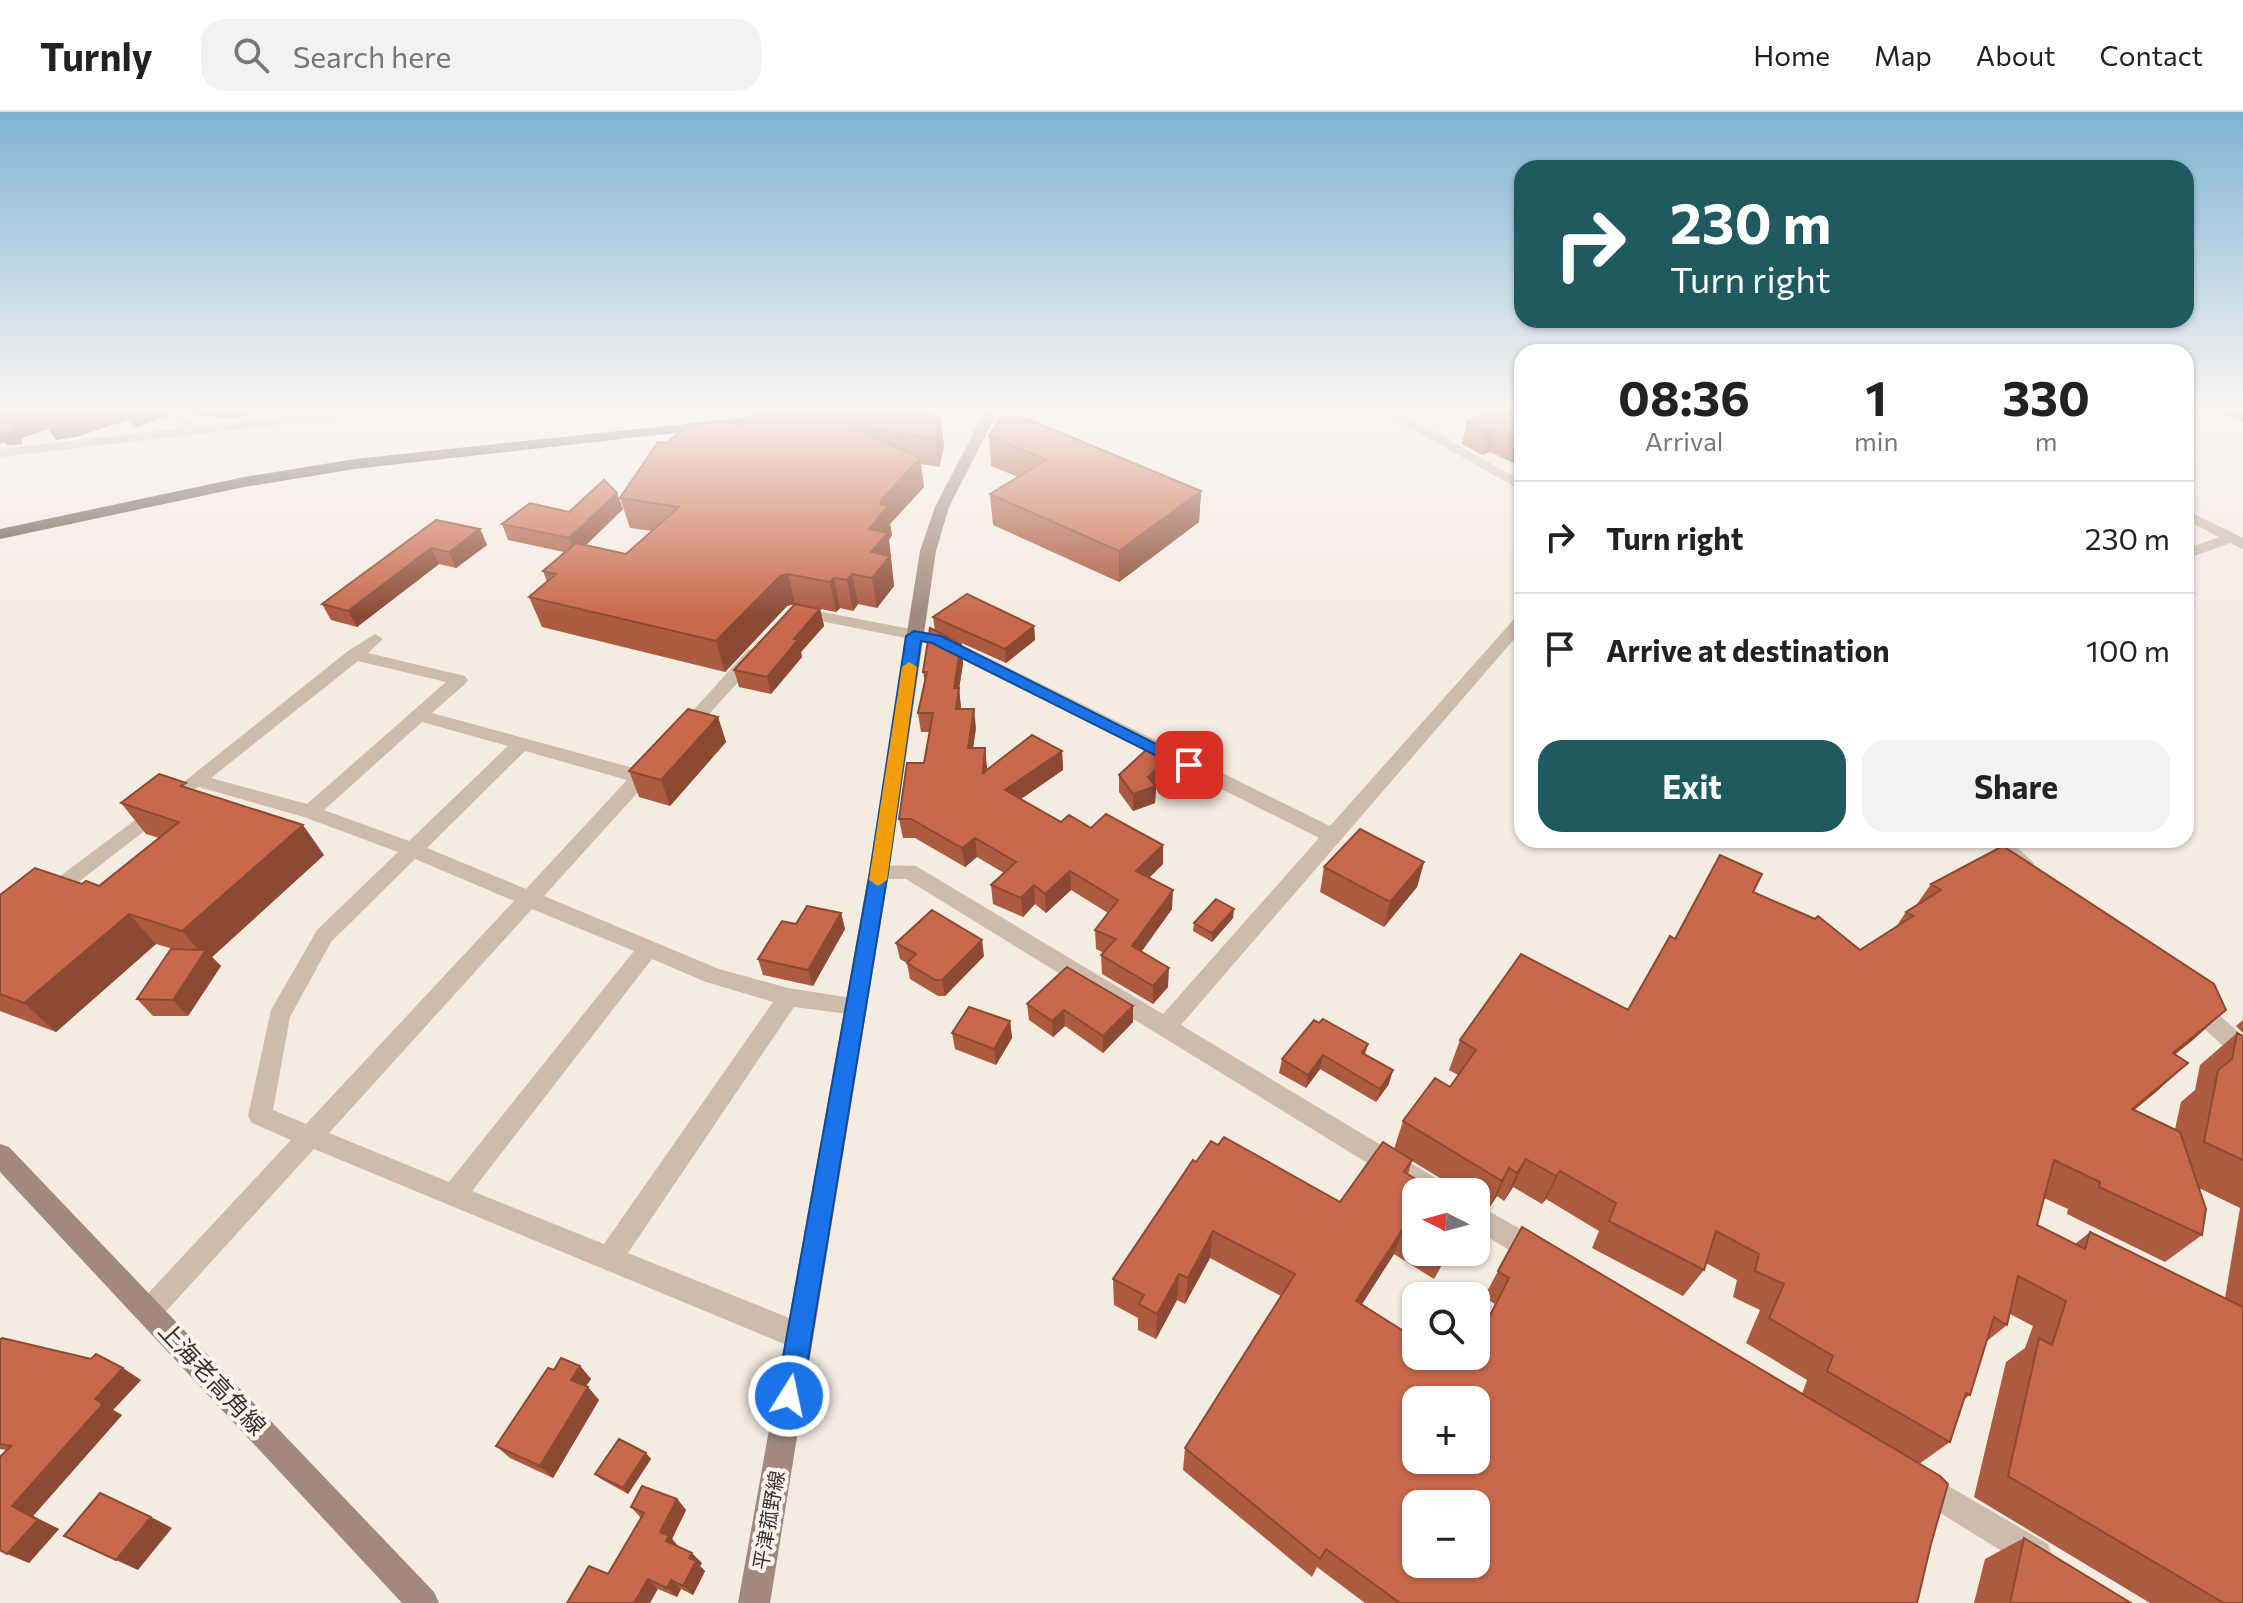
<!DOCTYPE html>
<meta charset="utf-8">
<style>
:root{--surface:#fff;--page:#f2f2f2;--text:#222;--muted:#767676;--line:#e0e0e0;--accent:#1f5a5e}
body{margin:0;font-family:Commissioner,"Noto Sans JP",sans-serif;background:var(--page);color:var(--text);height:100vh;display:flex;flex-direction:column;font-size:30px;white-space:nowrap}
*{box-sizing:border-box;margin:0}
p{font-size:26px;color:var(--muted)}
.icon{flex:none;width:44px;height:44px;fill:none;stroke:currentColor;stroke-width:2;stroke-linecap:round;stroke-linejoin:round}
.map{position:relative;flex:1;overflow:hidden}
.details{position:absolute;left:1514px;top:232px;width:680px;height:504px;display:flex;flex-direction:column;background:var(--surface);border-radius:24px;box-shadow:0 2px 6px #0004}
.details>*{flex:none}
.top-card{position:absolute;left:1514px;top:48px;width:680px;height:168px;border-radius:24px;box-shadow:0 2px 6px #0004;background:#1f5a5e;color:#fff;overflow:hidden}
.needle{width:52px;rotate:276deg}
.buttons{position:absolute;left:1402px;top:1066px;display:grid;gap:16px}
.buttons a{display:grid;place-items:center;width:88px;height:88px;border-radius:16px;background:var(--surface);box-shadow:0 2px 6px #0004;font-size:40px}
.pin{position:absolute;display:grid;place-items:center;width:68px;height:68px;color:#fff;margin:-34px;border-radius:16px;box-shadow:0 4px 12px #0006}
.me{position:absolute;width:88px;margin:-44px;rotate:10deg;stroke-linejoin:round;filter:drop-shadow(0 0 6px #0008)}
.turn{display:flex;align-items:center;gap:28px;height:168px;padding:0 24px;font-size:36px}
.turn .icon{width:104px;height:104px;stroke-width:2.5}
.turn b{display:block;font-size:56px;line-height:68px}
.eta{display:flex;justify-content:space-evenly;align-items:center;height:136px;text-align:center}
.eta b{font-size:48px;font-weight:700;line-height:56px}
.button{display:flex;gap:16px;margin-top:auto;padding:16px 24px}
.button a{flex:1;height:92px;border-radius:24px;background:var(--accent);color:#fff;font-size:32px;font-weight:700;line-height:92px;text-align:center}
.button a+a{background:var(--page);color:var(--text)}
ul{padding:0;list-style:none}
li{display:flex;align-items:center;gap:24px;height:112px;padding:0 24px;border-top:2px solid var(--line)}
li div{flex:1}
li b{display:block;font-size:30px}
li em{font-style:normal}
header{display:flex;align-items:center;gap:48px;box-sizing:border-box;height:112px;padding:0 40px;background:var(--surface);border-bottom:2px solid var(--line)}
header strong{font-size:38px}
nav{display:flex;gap:44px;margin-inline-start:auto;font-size:28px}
.search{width:560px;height:72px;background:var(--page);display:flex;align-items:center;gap:20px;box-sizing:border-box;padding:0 28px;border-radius:24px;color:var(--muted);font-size:30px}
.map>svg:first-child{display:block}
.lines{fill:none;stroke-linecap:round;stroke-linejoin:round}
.minor{fill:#cdbbac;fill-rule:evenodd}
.secondary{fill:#a18a7d;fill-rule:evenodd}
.trunk{fill:#6c584f;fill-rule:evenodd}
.wall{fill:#ac5a40;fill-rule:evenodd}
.shaded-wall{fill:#8c4a34}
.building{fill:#c8694b;stroke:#8c4a34;stroke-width:2;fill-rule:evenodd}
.route{fill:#1a73e8;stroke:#114b97;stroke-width:2}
.slow{fill:#f59e0b}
.labels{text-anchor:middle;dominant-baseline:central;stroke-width:8;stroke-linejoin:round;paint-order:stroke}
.street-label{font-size:20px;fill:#3b302b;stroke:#fbf5ee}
.near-street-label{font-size:24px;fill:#3b302b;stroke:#fbf5ee}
</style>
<header>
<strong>Turnly</strong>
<div class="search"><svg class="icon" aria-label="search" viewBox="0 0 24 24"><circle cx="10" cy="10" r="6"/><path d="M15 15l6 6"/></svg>Search here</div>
<nav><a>Home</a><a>Map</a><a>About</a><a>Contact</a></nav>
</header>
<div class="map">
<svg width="2243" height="1491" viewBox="0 0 2243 1491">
<rect width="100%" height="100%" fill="#f4ebe1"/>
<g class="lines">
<path class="minor" d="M180 295H196L186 303 199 314 361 295H403L397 299 0 345V337L185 316 170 303Z
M1374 295H1390L1522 369V379Z
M2186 398 2243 426V437L2230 431 2186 447V437L2219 425 2186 408Z
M796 495 942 523 1330 714 1516 505 1522 503V518L1181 913 1446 1072 1450 1080 1416 1081 906 767H879L869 760 879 753 916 754 1163 902 1319 726 931 531 790 503V497Z
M375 522 383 527 368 541 465 564 468 568 465 572 432 601 637 657 644 650H658L660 654 658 658 544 784 719 857 788 876 864 888 867 894 864 900 856 903 794 895 628 1141 809 1214 813 1224 809 1234 799 1238 314 1037 159 1207 150 1211 141 1207 137 1198 141 1189 291 1028 252 1011 248 1004 271 898 317 818 398 740 304 705 199 675 189 680 180 673 348 539ZM358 549 446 570 307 692 211 666ZM422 610 508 634 409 729 324 698ZM525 639 627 668 526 777 427 736ZM415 747 514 789 306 1012 273 998 290 905 331 830ZM532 797 634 839 449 1070 329 1021ZM652 847 706 870 773 890 604 1132 472 1079Z
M754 537 760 538V546L690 623H678L675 619 678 615 748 538Z
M158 691 168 698 165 703 54 789H40L37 784 40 779Z
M1986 728H2009L2034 751 2031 756H2017Z
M2192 883 2200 886 2243 924V948L2235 945 2184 898 2181 892 2184 886Z
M1476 1092 1547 1132 1551 1141 1547 1150 1538 1153 1529 1150 1476 1118Z
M1921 1358 2048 1432 2052 1443 2048 1454 2037 1458 2026 1454 1911 1383 1906 1373 1911 1363Z"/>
<path class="secondary" d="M987 295H1000L949 395 936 439 889 760 770 1491H738L869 760 920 439 935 395Z
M0 1032 9 1035 434 1480 439 1491H402L0 1060Z"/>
<path class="trunk" d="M777 302 784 306 782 309 355 357 244 375 0 427V417L244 365 355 347Z"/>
</g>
<path class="wall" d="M0 295H176L167 304 136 315 127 308 76 325 56 328 48 317 22 326V332L7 333 5 330 0 332Z
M188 295H333L284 301 255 296 240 306 231 307 192 302Z
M1522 295V355L1490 340 1482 343 1462 332 1467 309Z
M2204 295H2243V309L2242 310Z
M940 305 944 334 939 355 921 352 924 375 890 412 892 423 889 428 894 474 877 496 858 492 853 499 840 496 836 500 795 492 787 494 725 560 542 515 529 485 547 470 543 459 564 440 508 428 502 412 569 400 623 397 586 433 626 442 652 419 630 416 620 386 667 331 742 314Z
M989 324 1201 379 1199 410 1119 470 993 413 990 382 1018 365 991 354Z
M436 408 480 417 487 433 456 456 439 452 357 515 331 508 322 492Z
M820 497 824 514 801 540 802 545 771 582 739 575 734 558Z
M933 505 1034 514 1035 528 1006 551 935 519Z
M961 532 963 551 959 577 961 597 976 616 973 636 987 655V658L1062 639 1063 658 1021 687 1061 710 1163 733V752L1149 766 1172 797 1141 840 1168 875 1153 892 1102 862 1101 843 1104 841 1096 837 1095 818 1108 801 1071 778 1046 801 1035 792 1023 805 993 792 991 773 1004 761 977 745 965 755 915 726H903L899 707 924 651 930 620H921L918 601 925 571 923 560Z
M718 605 726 630 670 694 639 685 629 659Z
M1166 649V666L1156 675 1155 691 1133 699 1119 680V663Z
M191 677 324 743 212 845 221 854 188 904H153L137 887 173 837 156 832 56 920 0 899V783L82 772 99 774 159 726 146 722 121 691Z
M1424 750 1417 775 1384 815 1320 780 1324 755Z
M1931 772 2226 898 2175 942 2188 951 2134 998 2175 1017 2181 990 2195 978 2200 953 2237 921 2243 924V1491H2150L1974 1385 2006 1250 2025 1236 2033 1214 2010 1202 2007 1213 1987 1229 1970 1283 1963 1288 1950 1330 1919 1352 1931 1432 1917 1491H1365L1317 1455 1312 1465 1183 1358 1185 1336 1281 1184 1210 1146 1185 1192 1177 1188 1156 1227 1138 1218V1206L1114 1193 1113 1167 1196 1050 1218 1033 1340 1090 1394 1037 1403 1009 1450 975 1458 963 1449 958 1460 928 1628 898 1675 827 1753 780 1860 838 1896 815 1906 800 1915 795ZM1412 1049 1463 1080H1476V1088L1489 1096 1497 1084 1504 1089 1513 1075 1542 1092 1546 1087 1599 1119 1592 1136 1683 1184 1704 1158 1706 1151 1737 1168 1733 1185 1760 1198 1746 1231 1807 1268 1802 1282 1498 1159 1484 1185 1495 1192 1463 1256 1362 1192 1394 1142 1434 1167 1445 1147 1455 1153 1463 1140H1416V1080L1408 1062ZM2199 1076 2240 1096 2225 1186 2090 1120 2075 1132 2037 1113 2044 1086 2068 1097 2067 1102 2165 1150 2202 1123Z
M841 801 845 817 813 874 763 863 758 847 796 812Z
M1233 806 1212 830 1193 819 1194 811Z
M896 831 984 844 945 884H938L910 867 907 851 900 847Z
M1027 892 1133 894V910L1103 941 1065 914 1053 925 1029 908Z
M2243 908V921L2236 914Z
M1010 909 1012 926 996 953 955 937 952 921Z
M1319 911 1368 932 1365 943 1389 972 1376 990 1320 957 1306 976 1279 961 1282 947Z
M0 1228 141 1268 113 1298 122 1303 33 1404 59 1417 29 1451 7 1338 0 1337Z
M580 1254 591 1267 586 1274 599 1288 553 1366 510 1346 496 1334 554 1258Z
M646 1341 651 1347 628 1382 601 1367 595 1362Z
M677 1387 686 1398 672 1427 678 1434 702 1451 700 1454 705 1459 693 1483 681 1477 677 1485 658 1477 608 1462 641 1406 631 1395Z
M2024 1426 2131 1491H1974L1985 1447Z"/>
<path class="shaded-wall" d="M69 295H104L120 297 127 308 76 325 56 328 48 317 22 326V332L7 333 5 330 0 332V322L14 315Z
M152 295H176L167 304 136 315 128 303Z
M231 295H255V296L240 306 231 307 225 296Z
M281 295H333L284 301Z
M940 305 944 334 939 355 935 326Z
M1495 317 1490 340 1482 343 1487 320Z
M920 346 924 375 890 412 892 423 889 428 894 474 877 496 872 466 869 417 882 387Z
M1201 379 1199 410 1119 470V439Z
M617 381 623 397 576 443 569 426Z
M480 417 487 433 456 456 449 440Z
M431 436 439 452 357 515 348 499Z
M788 462 795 492 787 494 725 560 716 529 780 464Z
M852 462 858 492 853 499 847 468Z
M834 466 840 496 836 500 830 470Z
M820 497 824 514 801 540 802 545 771 582 767 565 794 527Z
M1034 514 1035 528 1006 551 1005 537Z
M961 532 963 551 959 577 961 595 958 616 954 576Z
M974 597 976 616 970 655 968 636Z
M718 605 726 630 670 694 661 668Z
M985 636 987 655 985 680 983 661Z
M1062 639 1063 658 1006 697 1005 678Z
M1166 649V666L1156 675 1155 691 1133 699V682Z
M303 713 324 743 212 845 221 854 188 904 173 888 203 843 182 819Z
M975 726 977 745 965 755 962 736Z
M1163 733V752L1136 778V759Z
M1424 750 1417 775 1384 815 1390 790Z
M1070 759 1071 778 1046 801 1045 782Z
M1034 773 1035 792 1023 805 1021 786Z
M1173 778 1172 797 1132 853V834Z
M1234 797 1233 806 1212 830V821Z
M841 801 845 817 813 874 808 858Z
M129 802 156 832 56 920 24 891Z
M982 828 984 844 945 884 942 868Z
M1169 856 1168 875 1153 892V874Z
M1133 894V910L1103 941V924Z
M1064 898 1065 914 1053 925 1052 909Z
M2226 898 2193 928 2141 970 2173 941Z
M1010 909 1012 926 996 953 994 937Z
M1323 943 1320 957 1306 976 1308 963Z
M2188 951 2155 981 2100 1026 2132 997Z
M1393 958 1389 972 1376 990 1380 977Z
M1526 1047 1513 1075 1504 1089 1517 1061Z
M1509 1056 1497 1084 1489 1096 1502 1069Z
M1560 1059 1546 1087 1542 1092 1556 1064Z
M1404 1115 1394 1142 1348 1214 1356 1189Z
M1213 1119 1210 1146 1185 1192 1188 1166Z
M1446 1140H1448L1434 1167Z
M1179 1162 1177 1188 1156 1227 1157 1202Z
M580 1254 591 1267 582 1280 571 1268Z
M123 1256 141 1268 113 1298 122 1303 33 1404 59 1417 29 1451 7 1442 12 1394 95 1287Z
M588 1275 599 1288 553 1366 540 1354Z
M646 1341 651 1347 628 1382 623 1376Z
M677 1387 686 1398 672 1427 678 1434 675 1439 666 1429 660 1420Z
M151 1405 172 1416 138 1458 116 1448Z
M692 1441 702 1451 700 1454 705 1459 693 1483 683 1474 689 1446Z
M648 1467 658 1477 650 1491H634Z
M671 1468 681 1477 677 1485 667 1476Z"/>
<path class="building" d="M0 295H69L14 315V320L0 322Z
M105 295H152L128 303 120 297 69 314 48 316Z
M762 295H879L940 305 935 326 850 314 920 346 882 387 880 392 888 394 869 417 888 421 871 440 890 444 872 466 852 462 847 468 834 466 830 470 788 462 780 464 716 529 529 485 556 462 543 459 576 431 626 442 679 395 620 386 658 330 667 331 683 317 716 309 742 314Z
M1493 295H1522V330L1495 317 1487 320 1467 309Z
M1002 304 1028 307 1201 379 1119 439 990 382 1046 348 989 324Z
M604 368 617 381 569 426 502 412 530 391 569 400Z
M436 408 480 417 449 440 431 436 348 499 322 492Z
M967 482 1034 514 1005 537 933 505Z
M795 492 820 497 794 527 798 528 767 565 734 558Z
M930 516 961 532 954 576H959L956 597H974L968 636H985L983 661 1032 623 1062 639 1005 678 1061 710 1069 703 1091 716 1106 702 1163 733 1136 759 1173 778 1132 834 1169 856 1153 874 1101 843 1116 827 1095 818 1118 788 1070 759 1045 782 1034 773 1021 786 991 773 1016 750 975 726 962 736 911 707H899L907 651H924L933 601H918L927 560H923Z
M688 597 718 605 661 668 629 659Z
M1146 638 1166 649 1148 665 1156 674 1133 682 1119 663Z
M159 662 186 671 181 674 303 713 182 819 129 802 24 891 0 882V783L35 756 82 772 86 769 99 774 179 710 121 691Z
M1360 717 1424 750 1390 790 1324 755Z
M2003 734 2214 872 2226 898 2173 941 2188 951 2132 997 2180 1020 2206 1097 2202 1123 2099 1075 2100 1070 2054 1048 2037 1113 2085 1137 2090 1120 2243 1195V1491H2224L2008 1364 2039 1226 2052 1233 2066 1189 2018 1164 2007 1213 1994 1205 1970 1283 1966 1281 1950 1330 1827 1259 1833 1244 1769 1206 1784 1172 1755 1159 1759 1142 1716 1119 1704 1158 1609 1109 1616 1091 1560 1059 1556 1064 1526 1047 1517 1061 1509 1056 1502 1069 1403 1009 1435 966 1450 975 1476 938 1460 928 1521 842 1628 898 1670 824 1675 827 1720 743 1762 762 1753 780 1815 807 1818 804 1860 838 1913 804 1906 800 1941 778 1931 772Z
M1216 787 1234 797 1212 821 1194 811Z
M807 794 841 801 808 858 758 847 782 809 796 812Z
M932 798 982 828 942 868H935L907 851 916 842 896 831Z
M171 837 206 838 173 888 137 887Z
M1067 855 1133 894 1103 924 1064 898 1052 909 1027 892Z
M969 895 1010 909 994 937 952 921Z
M1323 907 1368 932 1362 941 1393 958 1380 977 1323 943 1308 963 1282 947 1314 908 1319 911Z
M2237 921 2243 924V1048L2204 1030 2218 958 2232 947Z
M1224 1025 1340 1090 1383 1030 1412 1048 1404 1060 1438 1080H1416V1122L1404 1115 1356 1189 1416 1227V1244H1444L1463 1256 1469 1244H1476V1231L1509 1166 1498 1159 1522 1115 1940 1364 1948 1372 1931 1432 1917 1491H1400L1326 1437 1320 1447 1185 1336 1295 1162 1213 1119 1188 1166 1179 1162 1157 1202 1139 1192 1144 1183 1113 1167 1193 1048 1196 1050 1211 1029 1218 1033ZM1416 1288H1476V1348H1416ZM1416 1392H1476V1452H1416Z
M2 1226 91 1247 96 1242 123 1256 95 1287 103 1292 12 1394 38 1408 7 1442 0 1438V1345L11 1334 0 1332V1228Z
M561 1246 580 1254 571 1268 588 1275 540 1354 496 1334 548 1256 554 1258Z
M619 1327 646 1341 623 1376 595 1362Z
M642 1374 677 1387 660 1420 669 1424 666 1429 692 1441 689 1446 696 1449 683 1474 671 1468 667 1476 648 1467 634 1491H567L589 1454 608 1462 644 1401 631 1395Z
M100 1381 151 1405 116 1448 64 1424Z
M2024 1426 2131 1491H2010Z"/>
<linearGradient id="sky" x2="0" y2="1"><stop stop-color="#7eb2d2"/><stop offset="0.59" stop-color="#faf6f2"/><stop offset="1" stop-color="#faf6f2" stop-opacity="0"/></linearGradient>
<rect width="2243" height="504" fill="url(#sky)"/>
<path class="route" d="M914 519 941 524 1198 653 1189 659 1183 657 932 531 921 529 888 760 802 1284 798 1293 789 1297 780 1293 776 1284 870 760 906 524Z"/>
<path class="slow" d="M909 550 917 555 887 768 878 774 869 768 902 555Z"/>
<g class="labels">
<g class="street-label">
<text transform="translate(768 1408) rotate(-80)">平津菰野線</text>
</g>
<g class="near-street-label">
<text transform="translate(213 1266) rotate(47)">上海老高角線</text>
</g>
</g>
</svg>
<div class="buttons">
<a><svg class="needle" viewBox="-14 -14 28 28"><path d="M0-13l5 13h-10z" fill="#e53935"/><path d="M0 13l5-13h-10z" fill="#767676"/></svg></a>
<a><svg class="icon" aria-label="search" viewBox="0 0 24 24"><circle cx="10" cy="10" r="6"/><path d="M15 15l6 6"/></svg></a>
<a>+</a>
<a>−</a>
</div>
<div class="pin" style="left:1189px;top:653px;background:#d93025"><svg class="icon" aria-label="arrive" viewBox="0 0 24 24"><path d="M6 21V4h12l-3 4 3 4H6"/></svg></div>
<svg class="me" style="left:789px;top:1284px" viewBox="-20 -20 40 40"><circle r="17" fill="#1a73e8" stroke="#fff" stroke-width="3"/><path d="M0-11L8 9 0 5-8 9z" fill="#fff"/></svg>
<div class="top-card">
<div class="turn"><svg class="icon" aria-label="right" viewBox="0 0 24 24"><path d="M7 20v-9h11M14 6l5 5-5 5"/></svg><div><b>230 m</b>Turn right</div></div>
</div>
<section class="details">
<div class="eta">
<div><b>08:36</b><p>Arrival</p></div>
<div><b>1</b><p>min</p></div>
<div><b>330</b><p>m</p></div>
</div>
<ul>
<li><svg class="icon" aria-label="right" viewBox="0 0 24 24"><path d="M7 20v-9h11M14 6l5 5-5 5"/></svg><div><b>Turn right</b></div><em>230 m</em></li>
<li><svg class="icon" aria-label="arrive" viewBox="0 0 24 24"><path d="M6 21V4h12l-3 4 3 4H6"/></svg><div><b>Arrive at destination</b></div><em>100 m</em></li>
</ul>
<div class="button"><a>Exit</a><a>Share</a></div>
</section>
</div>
